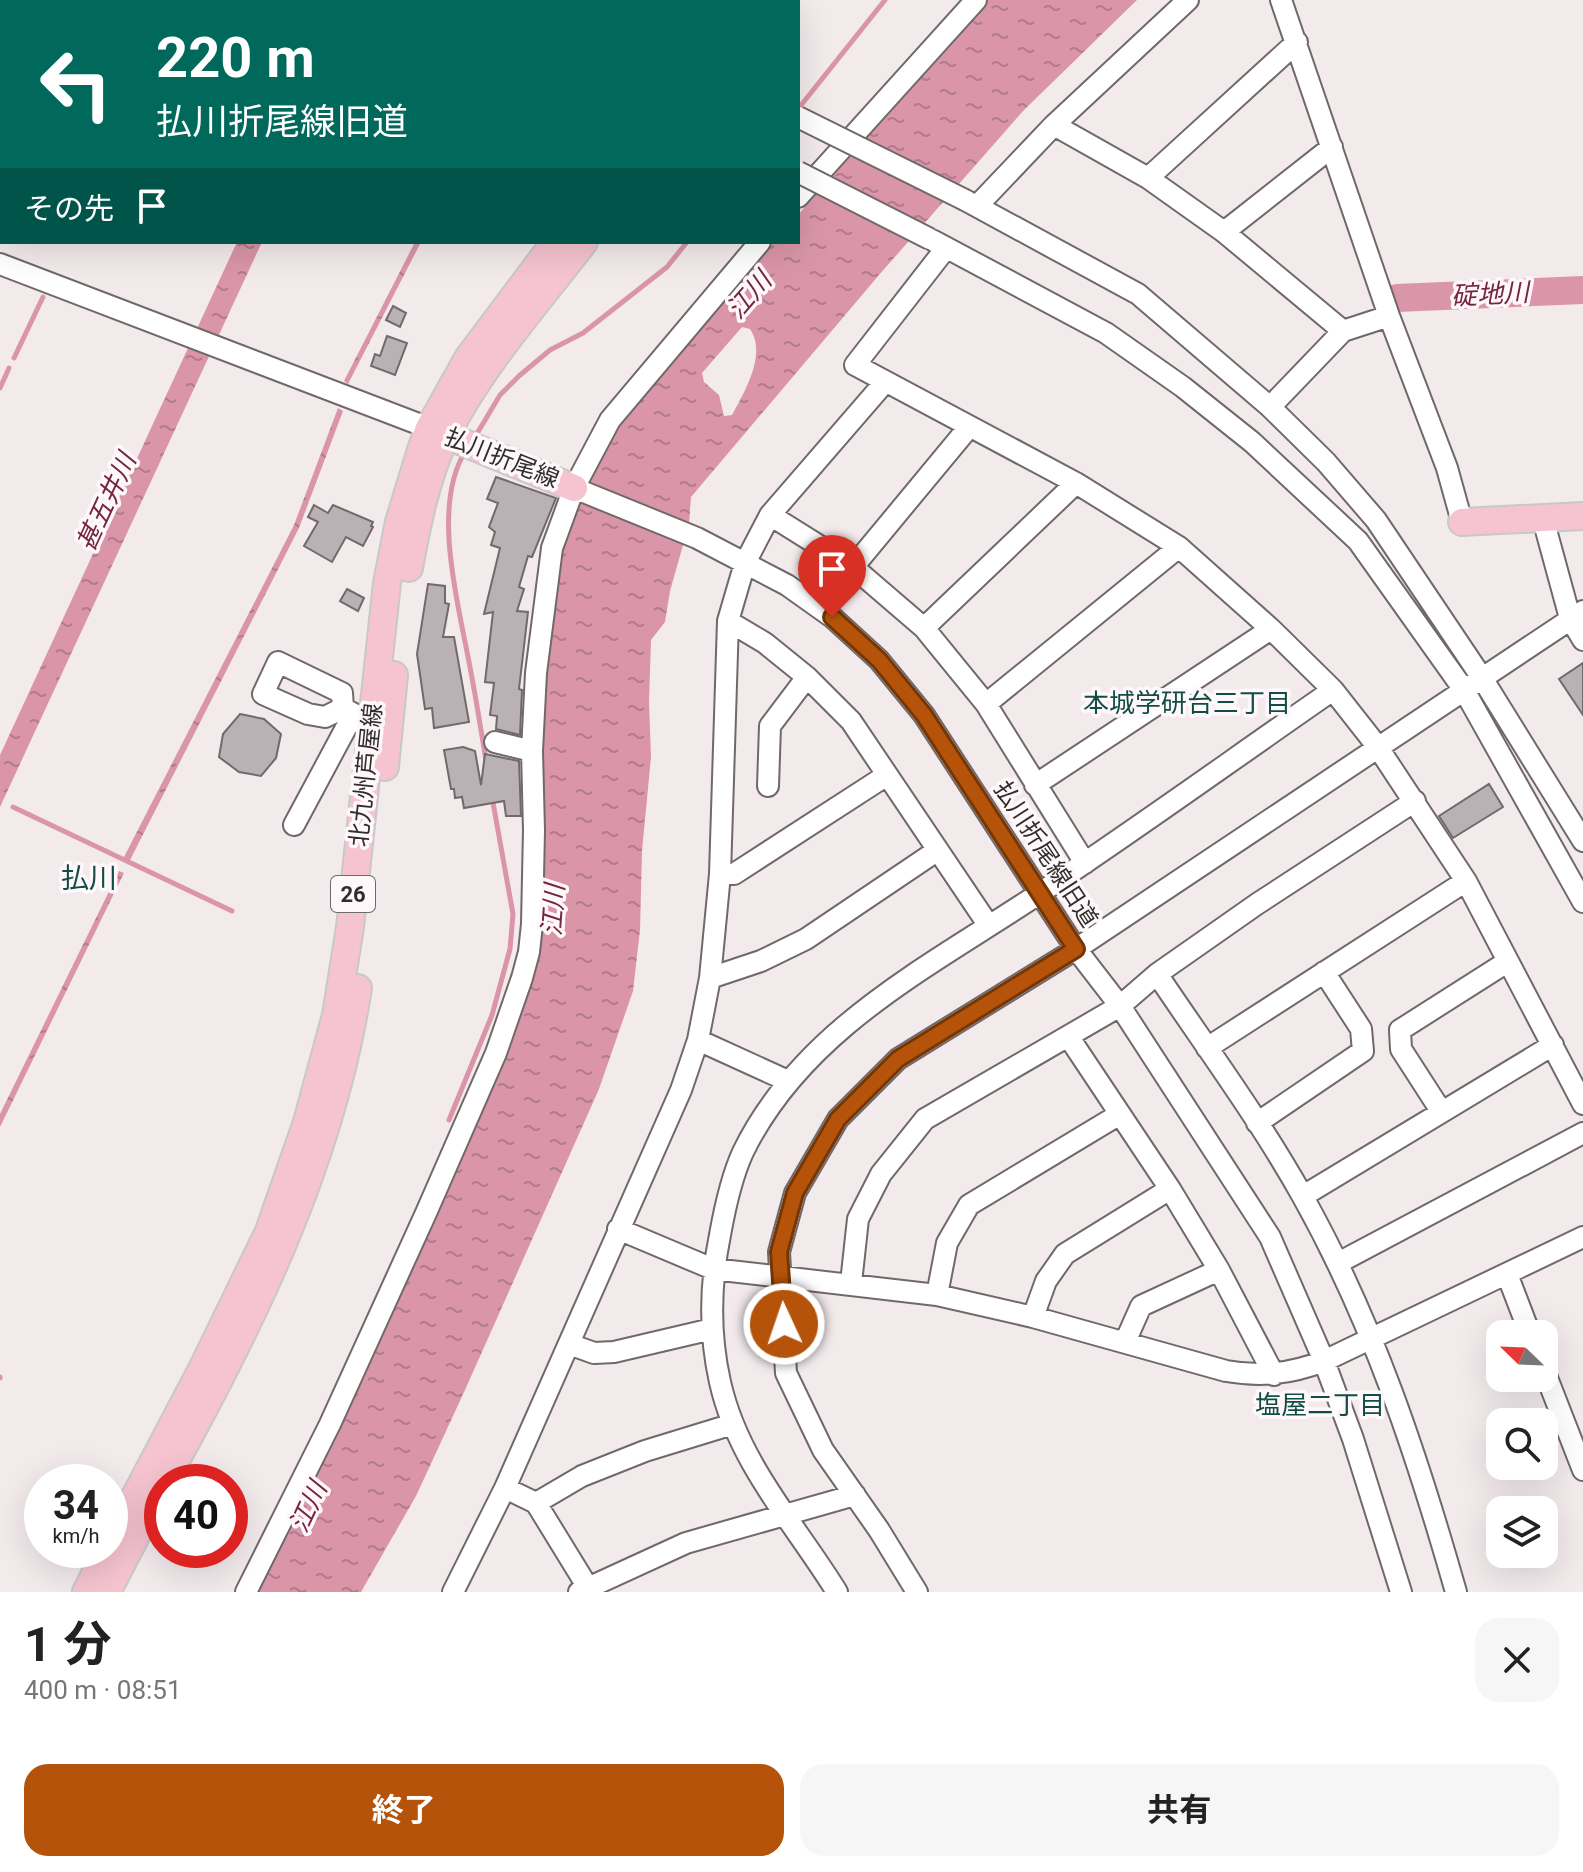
<!DOCTYPE html>
<html lang="ja">
<meta charset="utf-8">
<style>
:root{--surface:#fff;--page:#f6f6f6;--text:#222;--muted:#767676;--accent:#b45309}
body{margin:0;font-family:Roboto,"Noto Sans JP",sans-serif;background:var(--page);color:var(--text);height:100vh;display:flex;flex-direction:column;font-size:30px;white-space:nowrap}
*{box-sizing:border-box;margin:0}
p{font-size:26px;color:var(--muted)}
.icon{flex:none;width:44px;height:44px;fill:none;stroke:currentColor;stroke-width:2;stroke-linecap:round;stroke-linejoin:round}
.map{position:relative;height:1592px;overflow:hidden}
.drawer{display:flex;flex-direction:column;background:var(--surface);flex:1}
.drawer>*{flex:none}
.hud{position:absolute;left:0px;top:0px;width:800px;height:244px;box-shadow:0 8px 32px #0002;background:#00695c;color:#fff;overflow:hidden}
.needle{width:52px;rotate:293deg}
.buttons{position:absolute;left:1486px;top:1320px;display:grid;gap:16px}
.buttons a{display:grid;place-items:center;width:72px;height:72px;border-radius:16px;background:var(--surface);box-shadow:0 8px 32px #0002;font-size:40px}
.speed{position:absolute;left:24px;top:1464px;display:flex;gap:16px;font-size:40px;font-weight:700;text-align:center}
.speed>*{display:grid;place-content:center;width:104px;height:104px;border-radius:50%;background:var(--surface);box-shadow:0 8px 32px #0002;line-height:1}
.speed small{font-size:20px;font-weight:400}
.speed .limit{border:12px solid #d22;background:#fff;color:#111}
.pin{position:absolute;display:grid;place-items:center;width:68px;height:68px;color:#fff;margin:-82px -34px;border-radius:50% 50% 50% 0;rotate:-45deg;box-shadow:0 0 8px #0007}
.pin .icon{rotate:45deg}
.me{position:absolute;width:88px;margin:-44px;rotate:357deg;stroke-linejoin:round;filter:drop-shadow(0 0 6px #0008)}
.turn{display:flex;align-items:center;gap:28px;height:168px;padding:0 24px;font-size:36px}
.turn .icon{width:104px;height:104px;stroke-width:2.5}
.turn b{display:block;font-size:56px;line-height:68px}
.then{display:flex;align-items:center;height:76px;padding:0 24px;background:#0003;gap:16px;font-size:30px}
.round{display:grid;place-items:center;flex:none;width:84px;height:84px;border-radius:24px;background:var(--page)}
.head{display:flex;align-items:center;justify-content:space-between;height:136px;padding:0 24px}
h1{font-size:48px;font-weight:700;line-height:60px}
.primary-button{display:flex;gap:16px;margin-top:auto;padding:16px 24px}
.primary-button a{flex:1;height:92px;border-radius:24px;background:var(--accent);color:#fff;font-size:32px;font-weight:700;line-height:92px;text-align:center}
.primary-button a+a{background:var(--page);color:var(--text)}
.map>svg:first-child{display:block}
.water{fill:url(#water-ripples);fill-rule:evenodd}
.lines{fill:none;stroke-linecap:round;stroke-linejoin:round}
.stream{stroke:#da96a8;stroke-width:5}
.river{stroke:#da96a8;stroke-width:28}
.building{fill:#b9b1b3;stroke:#71696b;stroke-width:2}
.minor-casing{stroke:#70686a;stroke-width:24}
.major-casing{stroke:#c9c8c8;stroke-width:30}
.minor{stroke:#fff;stroke-width:20}
.major{stroke:#f6c4d1;stroke-width:26}
.minor-bridge-casing{stroke:#70686a;stroke-width:24;stroke-linecap:butt}
.minor-bridge{stroke:#fff;stroke-width:20}
.route-casing{stroke:#753606;stroke-width:20}
.route{stroke:#b45309;stroke-width:14}
.labels{text-anchor:middle;dominant-baseline:central;stroke-width:7;stroke-linejoin:round;paint-order:stroke}
.shield{fill:#fff8fa;stroke:#6e6a6a;stroke-width:2}
.shield-label{font-size:22px;font-weight:bold;fill:#302d2d}
.street-label{font-size:24px;fill:#302d2d;stroke:#fff8fa}
.water-label{font-size:26px;font-style:italic;fill:#752541;stroke:#fff8fa}
.neighbourhood-label{font-size:26px;fill:#124d45;stroke:#fff8fa}
.quarter-label{font-size:28px;fill:#124d45;stroke:#fff8fa}
</style>
<div class="map">
<svg width="1583" height="1592" viewBox="0 0 1583 1592">
<defs>
<pattern id="water-ripples" width="26" height="14" patternUnits="userSpaceOnUse" patternTransform="scale(2)"><rect width="26" height="14" fill="#da96a8"/><path d="M2 4q2-2 4 0t4 0M15 11q2-2 4 0t4 0" fill="none" stroke="#b17b89"/></pattern>
</defs>
<rect width="100%" height="100%" fill="#f3eaec"/>
<path class="water" d="M981 0H1137L1024 110 879 275 691 497 689 524 670 591 665 622 651 640 649 702 651 757 642 851 640 930 633 991 599 1089 465 1390 416 1496 361 1592H249L521 995 537 759 558 550 597 450 765 242H798V215ZM742 327 750 329C767 354 745 391 732 415L724 416 719 395 704 382 702 373Z
M237 242H262L0 807V755Z
M415 242H421L348 384 344 381Z
M338 408 343 411 299 528 129 862 123 859 294 525Z
M119 871 124 873 0 1127V1114Z"/>
<g class="lines">
<path class="stream" d="M179 2V0
M798 109 885 0
M14 358 43 297
M0 388 9 368
M475 437 500 395 519 376 550 350 583 333 667 267 687 242
M465 452C432 505 457 599 468 657 475 691 480 725 486 760
M13 807 232 911
M449 1120 492 1015 510 949 513 914 492 797
M0 1378V1377"/>
<path class="river" d="M1397 298 1583 290"/>
</g>
<path class="building" d="M393 306 406 313 400 327 386 320Z
M387 336 407 343 395 375 371 366 375 354 380 356Z
M496 477 556 498 532 557 528 556 519 587 524 589 517 611 528 612 519 689 522 690 520 735 496 729 497 716 490 715 494 683 485 682 493 612 484 614 500 548 491 545 495 532 489 527 498 503 487 499Z
M314 505 328 513 333 505 373 522 371 526 373 527 363 546 346 537 332 562 304 546 318 522 308 517Z
M428 584 445 586V603L449 604 443 637H454L469 722 434 728 432 708 425 709 417 654Z
M347 589 364 598 358 611 340 601Z
M1583 663V715L1559 679Z
M240 714 264 719 281 734 276 758 261 776 239 772 219 757 223 734Z
M463 747 475 751 481 785 485 754 519 761 521 816H506L504 801 464 808 462 797 455 798 454 789H451L444 750Z
M1489 784 1503 807 1453 838 1439 816Z"/>
<g class="lines">
<defs>
<path id="minor" d="M457 0 461 2
M563 0 567 2
M1281 0 1389 316 1447 468 1462 522
M1054 125 1148 178 1224 232 1343 331 1270 407
M1148 178 1297 42
M798 197 976 0
M965 200 1138 294 1270 407 1326 462 1376 520 1482 678 1583 841
M977 206 1054 125 1188 0
M1224 232 1332 147
M934 241 1106 333 1183 387 1252 442 1358 541 1464 690 1583 902
M946 248 855 365 1076 483 1179 547 1271 629 1333 690 1377 746 1466 881 1583 1104
M0 264 429 428
M1343 331 1389 316
M574 488 697 538 787 585 832 617 879 660 924 715 1076 949 1120 1006 1270 1237 1324 1361 1353 1439 1401 1592
M770 515 853 567 924 628 986 704 1085 863
M1543 519 1570 618 1583 640
M853 567 969 427
M728 621 765 643 807 677 851 721 989 926
M924 628 1076 483
M986 704 1179 547
M343 708 342 693 278 662 263 694 308 714 325 717 343 708 358 716
M495 742 532 751
M1035 785 1271 629
M768 786 770 726 807 677
M294 825 347 726 358 716 370 721
M720 874H734L887 775
M1157 974C1206 1047 1260 1120 1303 1197 1373 1322 1417 1455 1456 1592
M710 978 761 961 806 939 938 850
M1068 1036 1170 1189 1219 1270 1274 1375
M698 1040 788 1081
M1207 1048 1466 881
M1441 1111 1401 1049 1400 1030 1507 962
M1257 1123 1363 1051 1361 1029 1324 972
M1303 1196 1553 1045
M618 1229 713 1269 937 1295 1033 1317 1226 1371C1261 1377 1290 1374 1324 1361L1583 1237
M1338 1263 1583 1133
M1507 1274 1530 1334
M851 1283 858 1219 881 1174 925 1119 1120 1006 1157 974 1257 904 1415 801
M937 1295 947 1243 969 1205 1120 1114
M1033 1317 1046 1281 1065 1254 1170 1189
M1125 1342 1141 1306 1219 1270
M569 1344 594 1353 614 1352 712 1329
M1544 1370 1583 1470
M505 1488 536 1503 587 1586
M536 1503 582 1476 645 1451 733 1424
M246 1592 330 1424 426 1213 496 1053 522 978 529 952 532 924 534 830 532 751 536 673 552 548 574 488 610 420 760 242
M453 1592 505 1488 681 1090 698 1040 710 978 720 874 728 621 745 563 770 515 885 382
M579 1592 686 1543 855 1495
M837 1592C795 1524 738 1463 720 1382 709 1333 710 1284 720 1235 725 1207 731 1178 743 1152 804 1027 933 965 1043 891 1141 826 1236 757 1333 690
M917 1592 879 1530 823 1450 786 1373 779 1252 795 1193 838 1119 898 1059 1076 949 1583 611"/>
<path id="major" d="M749 2 751 0
M776 2 777 0
M433 430 574 488
M1462 522 1583 516
M409 568C417 525 426 478 445 438 476 372 539 301 584 242
M385 767 394 675
M164 1482C250 1328 331 1164 358 988
M110 1544 202 1369 269 1231 307 1122 336 1015 350 927 387 583 399 522 421 450 429 428 468 358 555 242
M86 1592 107 1550
M107 1592 162 1486"/>
</defs>
<use href="#minor" class="minor-casing"/>
<use href="#major" class="major-casing"/>
<use href="#minor" class="minor"/>
<use href="#major" class="major"/>
<defs>
<path id="minor-bridge" d="M798 117 965 200
M798 172 930 239"/>
</defs>
<use href="#minor-bridge" class="minor-bridge-casing"/>
<use href="#minor-bridge" class="minor-bridge"/>
</g>
<g class="lines">
<defs>
<path id="route" d="M784 1324 779 1252 795 1193 838 1119 898 1059 1076 949 924 715 879 660 832 617"/>
</defs>
<use href="#route" class="route-casing"/>
<use href="#route" class="route"/>
</g>
<g class="labels">
<rect class="shield" x="331" y="876" width="44" height="36" rx="6"/>
<g class="shield-label">
<text x="353" y="894">26</text>
</g>
<g class="street-label">
<text transform="translate(502 458) rotate(22)">払川折尾線</text>
<text transform="translate(366 775) rotate(-84)">北九州芦屋線</text>
<text transform="translate(1046 854) rotate(57)">払川折尾線旧道</text>
</g>
<g class="water-label">
<text transform="translate(1490 294) rotate(-3)">碇地川</text>
<text transform="translate(749 295) rotate(-49)">江川</text>
<text transform="translate(106 502) rotate(-65)">甚五井川</text>
<text transform="translate(553 910) rotate(-86)">江川</text>
<text transform="translate(308 1507) rotate(-65)">江川</text>
</g>
<g class="neighbourhood-label">
<text x="1187" y="703">本城学研台三丁目</text>
<text x="1320" y="1405">塩屋二丁目</text>
</g>
<g class="quarter-label">
<text x="89" y="878">払川</text>
</g>
</g>
</svg>
<div class="buttons">
<a><svg class="needle" viewBox="-14 -14 28 28"><path d="M0-13l5 13h-10z" fill="#e53935"/><path d="M0 13l5-13h-10z" fill="#767676"/></svg></a>
<a><svg class="icon" aria-label="search" viewBox="0 0 24 24"><circle cx="10" cy="10" r="6"/><path d="M15 15l6 6"/></svg></a>
<a><svg class="icon" aria-label="layers" viewBox="0 0 24 24"><path d="M12 4l9 5-9 5-9-5zM3 14l9 5 9-5"/></svg></a>
</div>
<div class="speed"><div>34<small>km/h</small></div><div class="limit">40</div></div>
<div class="pin" style="left:832px;top:617px;background:#d93025"><svg class="icon" aria-label="arrive" viewBox="0 0 24 24"><path d="M6 21V4h12l-3 4 3 4H6"/></svg></div>
<svg class="me" style="left:784px;top:1324px" viewBox="-20 -20 40 40"><circle r="17" fill="#b45309" stroke="#fff" stroke-width="3"/><path d="M0-11L8 9 0 5-8 9z" fill="#fff"/></svg>
<div class="hud">
<div class="turn"><svg class="icon" aria-label="left" viewBox="0 0 24 24"><path d="M17 20v-9H6M10 6l-5 5 5 5"/></svg><div><b>220 m</b>払川折尾線旧道</div></div>
<div class="then">その先<svg class="icon" aria-label="arrive" viewBox="0 0 24 24"><path d="M6 21V4h12l-3 4 3 4H6"/></svg></div>
</div>
</div>
<section class="drawer">
<div class="head"><div><h1>1 分</h1><p>400 m · 08:51</p></div><a class="round"><svg class="icon" aria-label="close" viewBox="0 0 24 24"><path d="M6 6l12 12M18 6L6 18"/></svg></a></div>
<div class="primary-button"><a>終了</a><a>共有</a></div>
</section>
